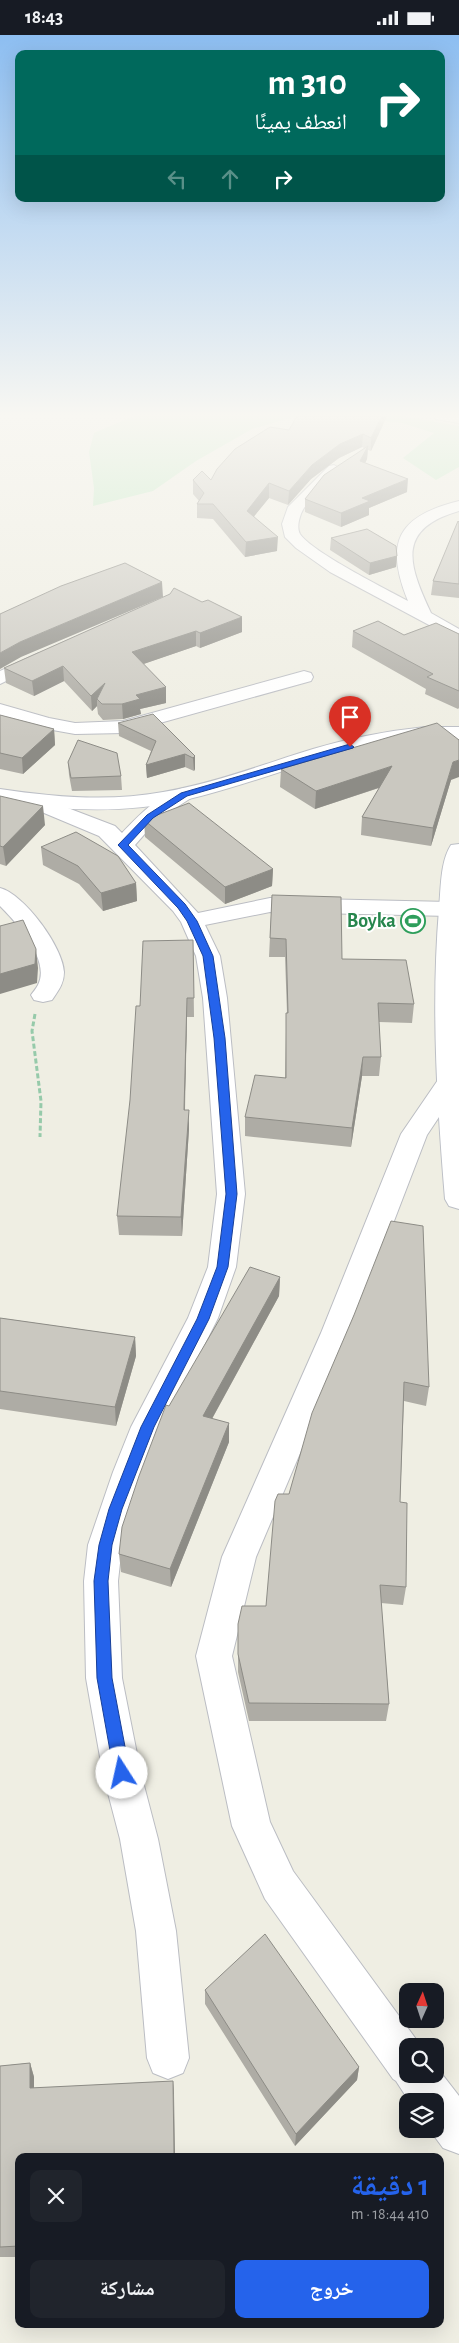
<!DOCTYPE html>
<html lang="ar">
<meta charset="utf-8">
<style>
:root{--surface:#171b24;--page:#20242c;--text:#f1f3f6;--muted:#9ea1a6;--accent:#2563eb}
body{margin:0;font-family:"Alegreya Sans","Noto Naskh Arabic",sans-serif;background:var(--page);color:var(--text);direction:rtl;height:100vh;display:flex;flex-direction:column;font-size:19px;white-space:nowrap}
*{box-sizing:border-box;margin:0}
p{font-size:16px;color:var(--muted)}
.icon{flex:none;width:28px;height:28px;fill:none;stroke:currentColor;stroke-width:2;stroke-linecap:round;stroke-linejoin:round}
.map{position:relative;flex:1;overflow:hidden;direction:ltr}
.sheet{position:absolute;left:15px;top:2118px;width:429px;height:175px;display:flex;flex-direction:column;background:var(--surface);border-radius:10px;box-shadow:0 5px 20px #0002;direction:rtl}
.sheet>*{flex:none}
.hud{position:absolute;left:15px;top:15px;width:430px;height:152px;border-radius:10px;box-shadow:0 5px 20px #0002;direction:rtl;background:#00695c;color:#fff;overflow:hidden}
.needle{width:32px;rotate:3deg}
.controls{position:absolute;left:399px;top:1948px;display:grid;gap:10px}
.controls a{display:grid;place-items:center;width:45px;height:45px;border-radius:10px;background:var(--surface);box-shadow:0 5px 20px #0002;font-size:25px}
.pin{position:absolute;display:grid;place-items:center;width:42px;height:42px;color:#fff;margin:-51px -21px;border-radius:50% 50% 50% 0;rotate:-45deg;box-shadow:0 0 5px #0007}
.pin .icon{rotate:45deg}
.me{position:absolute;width:55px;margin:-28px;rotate:350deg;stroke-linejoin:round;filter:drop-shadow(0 0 4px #0008)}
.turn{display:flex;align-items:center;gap:18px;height:105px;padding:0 15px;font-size:22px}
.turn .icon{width:65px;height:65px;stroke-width:2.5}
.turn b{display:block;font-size:35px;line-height:42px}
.lanes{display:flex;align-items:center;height:48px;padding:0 15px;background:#0003;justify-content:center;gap:25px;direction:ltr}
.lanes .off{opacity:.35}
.round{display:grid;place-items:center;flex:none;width:52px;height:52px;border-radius:10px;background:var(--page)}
.headline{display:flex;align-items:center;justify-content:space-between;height:85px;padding:0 15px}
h1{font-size:30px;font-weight:700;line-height:38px;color:var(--accent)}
.cta{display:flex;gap:10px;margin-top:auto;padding:10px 15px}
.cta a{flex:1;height:58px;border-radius:10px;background:var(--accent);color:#fff;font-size:20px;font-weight:700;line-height:58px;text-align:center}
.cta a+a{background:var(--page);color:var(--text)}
.status{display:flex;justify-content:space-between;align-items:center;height:35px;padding:0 25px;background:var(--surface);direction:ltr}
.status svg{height:14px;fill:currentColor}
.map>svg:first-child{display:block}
.green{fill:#bee9c2}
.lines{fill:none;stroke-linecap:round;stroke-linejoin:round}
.street-casing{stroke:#bbbdc3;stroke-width:2}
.secondary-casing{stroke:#bcbfc6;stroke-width:2}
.path{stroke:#96caaa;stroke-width:3;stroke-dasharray:5 2.5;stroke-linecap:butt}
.street{fill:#fff;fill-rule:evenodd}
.secondary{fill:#fff;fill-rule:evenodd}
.wall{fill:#aeaca5}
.shaded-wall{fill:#8d8c86}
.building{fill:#cac8c0;stroke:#8d8c86}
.route{fill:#2563eb;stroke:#184099}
.labels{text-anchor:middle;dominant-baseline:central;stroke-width:4;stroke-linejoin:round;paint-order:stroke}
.leisure-label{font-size:20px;font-weight:bold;fill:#27864d;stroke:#fff;text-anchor:end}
</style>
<div class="status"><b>18:43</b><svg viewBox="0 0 49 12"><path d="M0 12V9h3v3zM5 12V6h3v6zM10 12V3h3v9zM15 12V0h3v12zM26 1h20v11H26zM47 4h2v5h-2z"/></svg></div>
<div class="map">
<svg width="459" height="2308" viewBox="0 0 459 2308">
<rect width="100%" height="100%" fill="#efeee3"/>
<path class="green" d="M134 381H297L252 394 196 426 153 456 93 471 94 453 89 417 94 398Z
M341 381H402L459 391V432L436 445 403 423 434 398 402 388Z"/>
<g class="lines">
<defs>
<path id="street" d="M434 381H459V388L436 384Z
M334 430 341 434C331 449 314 458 304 473 300 479 296 492 300 499 312 517 386 554 408 566 384 507 398 481 459 466V476C396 494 408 529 431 578L459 594V606L330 537 296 513 285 502 282 489 288 472 329 431Z
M39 618 45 619 48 623 45 627 0 649V636Z
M304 636 311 638 313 642 311 646 124 698 75 699 47 694 0 681V669L49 683 75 688 123 686Z
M184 753 191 755 194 759 191 763 157 785 135 810 198 878 270 863 450 867 458 869 459 877 450 881 270 877 205 890 220 921 227 963 245 1159 236 1232 218 1283 163 1392 145 1437 122 1510 118 1546 122 1643 141 1739 158 1804 176 1896 189 2023 183 2038 168 2044 153 2038 147 2023 136 1896 120 1804 103 1739 86 1643 84 1546 88 1510 113 1437 131 1392 188 1283 208 1232 217 1159 203 963 196 921 181 887 173 876 99 801 25 770 22 766 25 762 32 760 39 762 115 791 122 798C139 780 159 759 184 753Z
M0 853C24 859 63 912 64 937 64 949 58 956 52 965L43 967 34 965 31 960C33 957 36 954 38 950 51 925 16 887 0 871Z
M449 1040 458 1042 459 1052 427 1100 351 1298 256 1522 232 1621 270 1787 293 1836 421 2011H408V2039H435V2030L459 2061V2119L443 2113 429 2094H435V2066H409L396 2046 393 2044 265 1864 232 1791 196 1621 222 1522 321 1298 401 1099 440 1042Z"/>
<path id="secondary" d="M425 692H459V704C436 704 413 704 391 707 320 719 255 749 185 765 124 779 62 776 0 766V754C54 762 109 767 163 757 215 748 264 729 313 714 350 703 387 696 425 692Z
M459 809V1174L449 1171 445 1164C437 1067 431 971 439 874 441 854 440 827 451 810Z"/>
</defs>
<use href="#street" class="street-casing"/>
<use href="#secondary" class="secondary-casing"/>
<path class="path" d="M35 979 32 996 41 1066 40 1102"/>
<use href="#street" class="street"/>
<use href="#secondary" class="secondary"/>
</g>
<path class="wall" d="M297 381H387L371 416 368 415 367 424 365 428 407 457 369 473V480L341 492 305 477V464L364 413 362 412 339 423 311 444 288 470 269 463 254 481 277 516 245 522 213 484 197 483V469L199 466 193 459V445H211L289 395Z
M459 487V563L431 560 433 546Z
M331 503 397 521 396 532 369 540 330 515Z
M170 559 242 597 200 613 196 611 143 629 166 652V668L140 674 141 679 123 684 103 685 98 679 97 671 92 676 64 646 34 661 6 648 4 633Z
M353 596 404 600 459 599V673L458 674 425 659 426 654 352 612Z
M0 680 54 694 55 710 23 739 0 734Z
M118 688 195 721V734L194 736 185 732 147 743 146 730 151 716 119 701Z
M68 727 121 741 122 755 72 756 69 740Z
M281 734 451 745 431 811 361 800 362 782 379 753 315 774 280 752Z
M0 761 45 790 6 831 0 829Z
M144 785 273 834 272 851 225 869 145 802Z
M41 812 136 848 137 866 103 876 79 849 43 830Z
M272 860 342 924 414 969 412 988 379 987 381 1022 379 1041H362L351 1112 245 1101V1082L285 1043 286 997 287 978 285 922H269Z
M193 905 194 982H187L185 1075 189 1094 182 1201 119 1200 117 1181Z
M280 1242 279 1261 212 1384 229 1388V1407L171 1552 121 1537 119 1519 169 1371Z
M354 1280 429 1352 426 1371 404 1366 400 1467 406 1552 403 1570 381 1568 389 1669 386 1686H249L238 1637V1589L266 1571 289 1459Z
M0 1283 135 1302 136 1321 116 1391 0 1374Z
M205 1955 359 2032 357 2045 295 2111 205 1969Z
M30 2028 34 2042V2053L173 2046 174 2059 19 2121V2222H0V2031Z"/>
<path class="shaded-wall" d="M382 381H387L371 416V403Z
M363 399 362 412 339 423 311 444 288 470 289 456 312 430 340 409Z
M368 411 367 424 360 439V426Z
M408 444 407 457 369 473V480L341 492V478L362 463Z
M269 448V463L247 490V476Z
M278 502 277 516 245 522 246 507Z
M397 521 396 532 369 540 370 528Z
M162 547 163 562 21 622 0 634V618L20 607Z
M242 582V597L200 613V598Z
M196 596V611L132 633V617Z
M63 631 64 646 34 661 32 646Z
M105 648 97 664V671L92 676 91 661Z
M166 652V668L140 674 141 679 123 684 122 669 136 660Z
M54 694 55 710 23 739 22 723Z
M185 719V732L147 743 146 730Z
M195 721V734L194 736 193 723Z
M459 725V742L451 745 431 811 433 793 453 727Z
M392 731 390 749 315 774 316 756Z
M43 771 45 790 6 831 3 812Z
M273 834 272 851 225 869V852Z
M136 848 137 866 103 876 101 858Z
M36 914 38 933 37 948 0 959V939Z
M187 963V982L184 1094V1075Z
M363 1022 362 1041 351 1112 352 1093Z
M189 1075V1094L182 1201 181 1182Z
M280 1242 279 1261 203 1400V1381Z
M135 1302 136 1321 116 1391 115 1372Z
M229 1388V1407L171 1552 170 1534Z
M30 2028 34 2042V2066L30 2053Z
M359 2032 357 2045 295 2111 296 2099Z
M173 2046 174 2059 175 2121H174Z"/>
<path class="building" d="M297 381H382L371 403 363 399 340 409 312 430 289 456 269 448 247 476 278 502 246 507 213 469H197L204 458 193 445 202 436 211 445 217 434 235 414 270 392 289 395Z
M368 411 360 426 408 444 362 463 370 466 341 478 305 464 324 440Z
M458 486 459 487V549L433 546Z
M367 494 396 511 397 521 370 528 331 503Z
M125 528 162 547 20 607 0 618V579L61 551Z
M174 553 202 567 208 565 242 582 200 598 196 596 132 617 166 652 136 660 140 664 122 669H102L97 664 105 648 91 661 63 631 32 646 4 633 170 559Z
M378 586 404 600 436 588 459 599V656L427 642 433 639 353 596Z
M153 679 195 721 193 723 185 719 146 730 156 706 118 688Z
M0 680 54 694 22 723 0 718Z
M437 688 459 705V725L453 727 433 793 362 782 392 731 316 756 281 734Z
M78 705 117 718 121 741 71 743 68 727Z
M0 761 43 771 3 812 0 811Z
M189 768 273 834 225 852 144 785Z
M76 797 118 821 136 848 101 858 78 831 41 812Z
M272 860 341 862 342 924 406 925 414 969 378 968 381 1022H363L352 1093 245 1082 255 1040 286 1043V978H288L286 904 270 903Z
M23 885 36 914 35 929 0 939V891Z
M193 905 194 963H187L184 1075H189L181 1182 117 1181 130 1065 136 971H140L143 906Z
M391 1186 423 1191 429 1352 404 1347 400 1467 407 1468 406 1552 380 1550 389 1669 249 1668 238 1619V1589L242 1571H266L275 1466 278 1459H289L312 1378 354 1280Z
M250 1232 280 1242 203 1381 229 1388 170 1534 119 1519 122 1492 139 1441 166 1370 169 1371Z
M0 1283 135 1302 115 1372 0 1356Z
M265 1899 359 2032 296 2099 205 1955Z
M30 2028V2053L173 2046 174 2121H19V2211L0 2212V2031Z"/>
<linearGradient id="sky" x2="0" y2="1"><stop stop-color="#8dbef1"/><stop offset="0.54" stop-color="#f8f7f2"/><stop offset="1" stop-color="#f8f7f2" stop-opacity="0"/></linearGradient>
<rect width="459" height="704" fill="url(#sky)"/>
<path class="route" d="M350 709 354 712 353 713 187 761 153 783 128 810 185 869 197 886 213 921 225 1003 237 1159 228 1232 209 1284 154 1392 122 1474 112 1510 108 1546 112 1643 130 1738 127 1744 122 1746 116 1744 114 1738 97 1643 94 1546 99 1510 109 1474 141 1392 197 1284 217 1232 226 1159 214 1003 203 921 187 886 178 873 118 810 147 780 181 758Z"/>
<defs>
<symbol id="stadium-ring" viewBox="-11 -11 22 22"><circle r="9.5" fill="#fff" stroke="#2e9e5b" stroke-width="1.5"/><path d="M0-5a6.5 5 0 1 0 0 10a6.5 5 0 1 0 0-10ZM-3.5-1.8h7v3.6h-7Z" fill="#2e9e5b"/></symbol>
</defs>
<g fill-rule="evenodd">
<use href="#stadium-ring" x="399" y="872" width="28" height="28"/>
</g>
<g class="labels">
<g class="leisure-label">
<text x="396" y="886">Boyka</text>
</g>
</g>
</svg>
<div class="controls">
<a><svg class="needle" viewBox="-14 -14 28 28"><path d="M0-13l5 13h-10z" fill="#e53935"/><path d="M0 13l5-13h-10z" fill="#9ea1a6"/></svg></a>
<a><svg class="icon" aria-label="search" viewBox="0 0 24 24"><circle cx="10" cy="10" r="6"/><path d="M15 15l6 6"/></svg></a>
<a><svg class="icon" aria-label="layers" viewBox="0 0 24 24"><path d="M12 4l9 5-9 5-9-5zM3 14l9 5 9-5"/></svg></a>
</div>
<div class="pin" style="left:350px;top:712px;background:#d93025"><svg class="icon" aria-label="arrive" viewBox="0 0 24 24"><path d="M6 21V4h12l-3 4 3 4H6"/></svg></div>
<svg class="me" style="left:122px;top:1738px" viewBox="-20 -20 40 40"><circle r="19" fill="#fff"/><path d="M0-13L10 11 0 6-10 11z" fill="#2563eb"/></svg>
<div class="hud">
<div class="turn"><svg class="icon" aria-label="right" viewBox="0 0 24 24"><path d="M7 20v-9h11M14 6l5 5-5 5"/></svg><div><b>310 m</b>انعطف يمينًا</div></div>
<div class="lanes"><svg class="icon off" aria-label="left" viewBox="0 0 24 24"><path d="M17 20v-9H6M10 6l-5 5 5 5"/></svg><svg class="icon off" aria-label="ahead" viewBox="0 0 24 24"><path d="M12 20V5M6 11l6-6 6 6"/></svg><svg class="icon" aria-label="right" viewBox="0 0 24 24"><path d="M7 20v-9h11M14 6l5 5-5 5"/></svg></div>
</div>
<section class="sheet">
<div class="headline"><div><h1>1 دقيقة</h1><p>410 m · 18:44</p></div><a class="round"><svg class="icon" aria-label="close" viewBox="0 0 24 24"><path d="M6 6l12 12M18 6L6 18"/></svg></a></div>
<div class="cta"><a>خروج</a><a>مشاركة</a></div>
</section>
</div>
